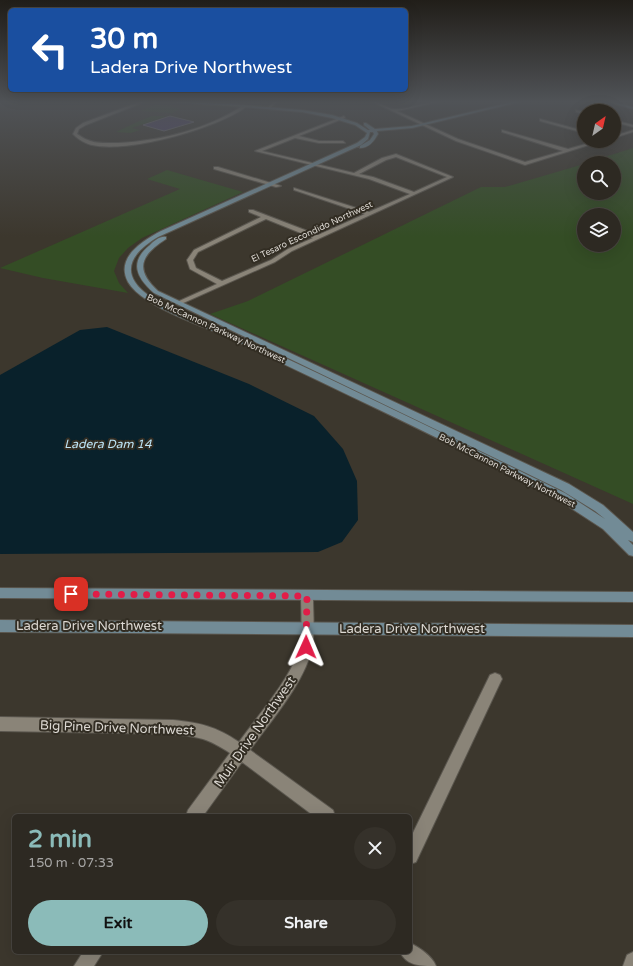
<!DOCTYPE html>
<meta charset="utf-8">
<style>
:root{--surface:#2d2922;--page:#35312a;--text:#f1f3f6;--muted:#a7a6a5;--line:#484540;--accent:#8bbbb9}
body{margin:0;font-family:"Varela Round",sans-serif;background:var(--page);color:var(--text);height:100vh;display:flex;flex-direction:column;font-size:15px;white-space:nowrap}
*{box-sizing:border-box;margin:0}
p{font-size:13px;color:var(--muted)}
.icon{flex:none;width:22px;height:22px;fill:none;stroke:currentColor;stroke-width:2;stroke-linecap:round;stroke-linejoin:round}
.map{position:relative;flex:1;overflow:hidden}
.sheet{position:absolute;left:12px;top:814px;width:400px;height:140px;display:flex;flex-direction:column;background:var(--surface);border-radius:6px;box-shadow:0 4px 16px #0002,0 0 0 1px var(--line)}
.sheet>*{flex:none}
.hud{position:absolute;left:8px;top:8px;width:400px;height:84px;border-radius:6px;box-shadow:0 4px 16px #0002,0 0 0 1px var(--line);background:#1a4fa0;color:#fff;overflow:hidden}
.needle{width:26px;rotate:34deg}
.buttons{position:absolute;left:577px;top:104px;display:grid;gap:8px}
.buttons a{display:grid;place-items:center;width:44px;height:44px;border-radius:50%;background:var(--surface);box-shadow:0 4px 16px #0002,0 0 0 1px var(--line);font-size:20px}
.pin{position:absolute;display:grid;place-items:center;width:34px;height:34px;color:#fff;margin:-17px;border-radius:8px;box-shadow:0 2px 6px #0006}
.me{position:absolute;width:44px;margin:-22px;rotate:1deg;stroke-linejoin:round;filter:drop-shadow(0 0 3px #0008)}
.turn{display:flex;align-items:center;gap:14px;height:84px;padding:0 16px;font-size:18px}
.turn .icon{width:52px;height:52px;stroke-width:2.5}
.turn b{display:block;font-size:28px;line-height:34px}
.round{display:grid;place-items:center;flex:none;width:42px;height:42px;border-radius:21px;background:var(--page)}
.headline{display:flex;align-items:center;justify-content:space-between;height:68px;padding:0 16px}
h1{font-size:24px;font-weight:700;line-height:30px;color:var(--accent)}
.primary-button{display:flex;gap:8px;margin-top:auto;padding:8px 16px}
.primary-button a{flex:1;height:46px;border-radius:24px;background:var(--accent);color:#111;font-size:16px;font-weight:700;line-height:46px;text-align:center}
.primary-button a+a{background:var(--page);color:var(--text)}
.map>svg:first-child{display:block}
.green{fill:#344d25;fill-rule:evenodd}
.water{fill:#09212b}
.building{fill:#4e3e73;stroke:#726f7b}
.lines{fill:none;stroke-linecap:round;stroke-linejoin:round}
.street-casing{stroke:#5a564e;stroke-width:2}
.secondary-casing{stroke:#5a564e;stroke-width:2}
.street{fill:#8a8478;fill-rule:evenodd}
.secondary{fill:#728b96;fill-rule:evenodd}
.route{stroke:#e11d48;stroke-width:7;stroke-dasharray:0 12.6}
.labels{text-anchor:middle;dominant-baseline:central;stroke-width:4;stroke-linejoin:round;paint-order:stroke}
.far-street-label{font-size:9px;fill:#dcd8d2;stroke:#322d23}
.water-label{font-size:12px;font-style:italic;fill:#bde4f6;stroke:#322d23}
.near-street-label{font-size:13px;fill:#dcd8d2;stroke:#322d23}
</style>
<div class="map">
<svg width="633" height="966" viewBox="0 0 633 966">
<rect width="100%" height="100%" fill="#3c372d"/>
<path class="green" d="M155 105 173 106 171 107 180 109 172 113 140 111Z
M152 116H167L132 128 140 130 131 133 116 132 137 122Z
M633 148V504L210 314 248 301 481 187H505L584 164V193H614V163H586ZM584 215H614V245H584Z
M167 170 243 192 142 238 128 248 119 258 114 271 119 283 128 293 43 278 0 268 180 189 147 179Z"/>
<path class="water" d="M107 327 249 384 314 416 343 449 357 481 358 520 342 542 318 552 0 554V375L80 330Z"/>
<path class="building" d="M170 116 194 122 164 131 143 125Z"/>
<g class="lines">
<defs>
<path id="street" d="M142 101H147L86 125 79 129 77 134C81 136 84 139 88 140 96 144 109 143 118 143 161 141 208 129 244 105L247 106C220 128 118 157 86 143 81 141 76 137 73 134L76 128 83 123Z
M274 101H278L270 108H268Z
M371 101C379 101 386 109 395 109 409 110 426 101 442 101L397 111 458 139 525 162 563 151 502 132V130L568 149 596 141H602L525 165 456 141Z
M576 110 584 112V114L576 112Z
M344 116 345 118 299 136 319 141H343L345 143H319L295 138 262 151 354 173 382 158 396 154 453 177 292 251 275 262 181 304H177V302L217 284 190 269 187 260 194 250 261 217 249 212V210H253L318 235 365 214 294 190V188L369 212 410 194 369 179 255 151ZM396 157 447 177 414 192 373 177 359 174 386 160ZM266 219 313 238 288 249 271 260 222 281 196 268 193 260 198 252Z
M540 119 584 131V133L540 121Z
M614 120 633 125V127L614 122Z
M633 130V132L614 138V136Z
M214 167H218L281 186 276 187 214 169Z
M307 591 311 592 313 596C313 613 315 632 312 648 305 682 270 722 250 750L333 810 335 816H314L242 762 203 816H186L188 810 230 753C207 738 200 737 173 734L0 731V717L173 720C201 723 215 726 239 742 256 718 292 677 299 649 303 634 301 612 301 596L303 592Z
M495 673 500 675 502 679 500 683 416 862 410 864V839L490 675Z
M410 943C420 948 432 956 436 966 420 966 407 966 400 952H410Z
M83 952H103L94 966H74Z
M633 952V966H623L627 955Z"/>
<path id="secondary" d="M150 101 231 104 302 110 332 115 357 123 368 130H370L364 125V123H366L375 129 412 126 516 101H523L412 128 377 131 378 134C374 141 369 148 360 148V146L370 140 374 134 373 132H370L368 139 361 145 158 237C143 246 122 262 135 282 149 305 207 322 232 333 333 380 432 428 532 477L565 493 605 519 595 511 561 490 154 293C136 277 129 262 150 245 154 241 160 236 166 237V239C141 255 134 269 158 291L569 484 603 505 633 532V542L628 540 633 545V556L629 555 603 529 557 499C452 443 343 393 236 341 210 328 143 308 128 282 115 258 142 241 161 231L357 143 365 137 367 133 355 125 332 118 302 112 231 106Z
M610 101 633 107V109L603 101Z
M0 588 633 592V602L0 598Z
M0 620 633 625V637L0 632Z"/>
</defs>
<use href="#street" class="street-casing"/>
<use href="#secondary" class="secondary-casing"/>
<use href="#street" class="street"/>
<use href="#secondary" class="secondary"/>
</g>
<linearGradient id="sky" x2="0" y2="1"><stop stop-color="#211e19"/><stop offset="0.43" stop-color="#505357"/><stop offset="1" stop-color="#505357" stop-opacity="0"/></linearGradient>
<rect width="633" height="237" fill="url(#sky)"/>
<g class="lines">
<path class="route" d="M71 594 307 596 306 647"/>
</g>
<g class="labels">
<g class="far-street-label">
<text transform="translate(312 232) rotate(-25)">El Tesaro Escondido Northwest</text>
<text transform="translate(216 329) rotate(25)">Bob McCannon Parkway Northwest</text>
<text transform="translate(507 471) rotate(27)">Bob McCannon Parkway Northwest</text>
</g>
<g class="water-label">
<text x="108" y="444">Ladera Dam 14</text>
</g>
<g class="near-street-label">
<text x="89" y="626">Ladera Drive Northwest</text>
<text x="412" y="629">Ladera Drive Northwest</text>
<text transform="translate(117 728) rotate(2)">Big Pine Drive Northwest</text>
<text transform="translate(255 732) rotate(-55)">Muir Drive Northwest</text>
</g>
</g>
</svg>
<div class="buttons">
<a><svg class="needle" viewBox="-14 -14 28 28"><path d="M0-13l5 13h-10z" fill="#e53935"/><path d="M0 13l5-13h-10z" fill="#a7a6a5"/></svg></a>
<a><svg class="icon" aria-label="search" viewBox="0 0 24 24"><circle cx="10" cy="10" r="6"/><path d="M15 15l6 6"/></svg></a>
<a><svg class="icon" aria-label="layers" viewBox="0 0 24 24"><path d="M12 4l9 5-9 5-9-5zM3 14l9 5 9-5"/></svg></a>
</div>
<div class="pin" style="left:71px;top:594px;background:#d93025"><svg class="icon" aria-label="arrive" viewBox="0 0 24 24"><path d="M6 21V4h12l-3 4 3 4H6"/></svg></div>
<svg class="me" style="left:306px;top:647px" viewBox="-20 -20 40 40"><path d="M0-17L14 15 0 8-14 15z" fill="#e11d48" stroke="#fff" stroke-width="4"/></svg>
<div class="hud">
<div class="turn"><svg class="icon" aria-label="left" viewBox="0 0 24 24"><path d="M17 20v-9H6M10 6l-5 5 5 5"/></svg><div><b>30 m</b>Ladera Drive Northwest</div></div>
</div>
<section class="sheet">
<div class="headline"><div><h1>2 min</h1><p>150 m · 07:33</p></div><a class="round"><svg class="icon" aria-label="close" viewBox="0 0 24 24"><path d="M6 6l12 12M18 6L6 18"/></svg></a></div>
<div class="primary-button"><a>Exit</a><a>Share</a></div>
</section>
</div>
